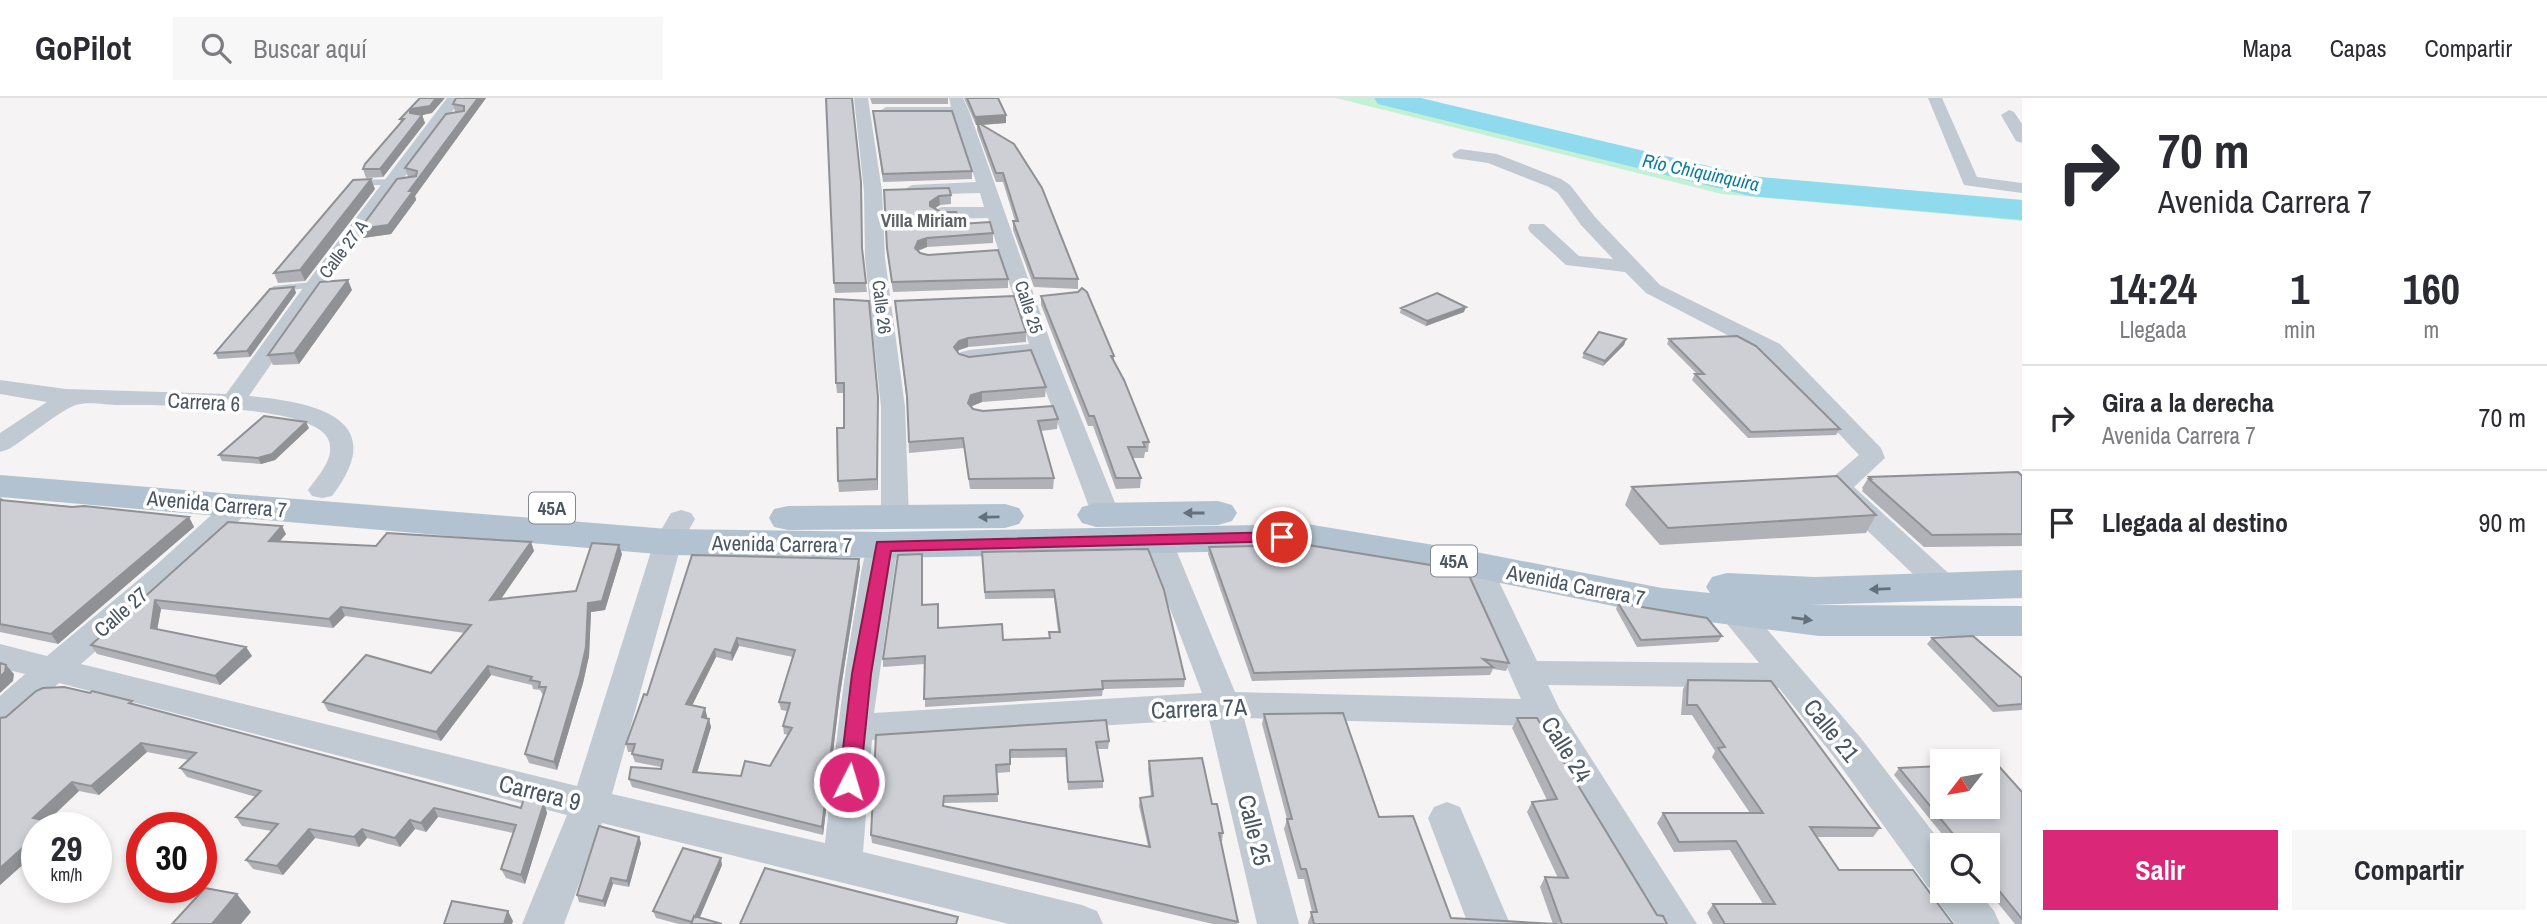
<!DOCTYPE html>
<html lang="es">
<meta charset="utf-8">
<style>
:root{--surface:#fff;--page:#f7f7f7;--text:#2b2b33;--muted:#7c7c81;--line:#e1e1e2;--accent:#db2777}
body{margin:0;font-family:"Archivo Narrow",sans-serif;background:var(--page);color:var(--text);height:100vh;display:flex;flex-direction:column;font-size:26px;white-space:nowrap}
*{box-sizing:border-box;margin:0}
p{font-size:23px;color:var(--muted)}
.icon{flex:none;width:38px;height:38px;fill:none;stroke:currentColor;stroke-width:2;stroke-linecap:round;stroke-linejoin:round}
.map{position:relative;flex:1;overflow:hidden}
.details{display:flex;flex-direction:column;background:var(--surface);width:525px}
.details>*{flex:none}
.top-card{background:#fff;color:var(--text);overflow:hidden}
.needle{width:46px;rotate:239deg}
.controls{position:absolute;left:1930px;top:651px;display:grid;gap:14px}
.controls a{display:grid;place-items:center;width:70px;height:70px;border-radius:0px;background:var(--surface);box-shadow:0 4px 10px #0003;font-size:35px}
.speed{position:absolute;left:21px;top:714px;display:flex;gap:14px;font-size:35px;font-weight:700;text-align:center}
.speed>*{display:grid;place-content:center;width:91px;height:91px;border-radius:50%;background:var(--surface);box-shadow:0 4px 10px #0003;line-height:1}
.speed small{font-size:18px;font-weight:400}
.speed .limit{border:10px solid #d22;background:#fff;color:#111}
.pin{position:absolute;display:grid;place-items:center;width:60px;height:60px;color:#fff;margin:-30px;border:4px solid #fff;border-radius:50%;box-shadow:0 2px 7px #0007}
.me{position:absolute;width:77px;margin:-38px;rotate:5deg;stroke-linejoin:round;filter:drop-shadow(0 0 5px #0008)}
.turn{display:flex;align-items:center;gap:24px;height:147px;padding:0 21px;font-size:32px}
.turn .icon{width:91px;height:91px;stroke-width:2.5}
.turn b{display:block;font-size:49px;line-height:60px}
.eta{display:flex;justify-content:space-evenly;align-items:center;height:119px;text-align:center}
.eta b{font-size:42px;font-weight:800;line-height:49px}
.primary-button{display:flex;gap:14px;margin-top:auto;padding:14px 21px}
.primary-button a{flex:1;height:80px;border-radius:0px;background:var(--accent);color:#fff;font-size:28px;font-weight:800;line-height:80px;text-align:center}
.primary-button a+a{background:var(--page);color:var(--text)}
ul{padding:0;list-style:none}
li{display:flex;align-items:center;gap:21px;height:105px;padding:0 21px;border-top:2px solid var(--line)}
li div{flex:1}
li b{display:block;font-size:26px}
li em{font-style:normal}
header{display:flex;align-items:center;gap:42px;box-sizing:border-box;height:98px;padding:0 35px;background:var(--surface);border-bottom:2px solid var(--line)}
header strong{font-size:33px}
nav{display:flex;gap:38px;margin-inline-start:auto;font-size:24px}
.search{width:490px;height:63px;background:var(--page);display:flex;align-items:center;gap:18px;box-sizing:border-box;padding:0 24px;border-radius:0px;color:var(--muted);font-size:26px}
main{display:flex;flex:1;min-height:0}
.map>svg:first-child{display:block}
.green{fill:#c3f1d5}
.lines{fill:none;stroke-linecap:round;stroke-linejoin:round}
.river{fill:#90daee;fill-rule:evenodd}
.service{fill:#c1cad2;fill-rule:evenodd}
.minor{fill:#c1cad2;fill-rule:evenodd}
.primary{fill:#b3c2d1;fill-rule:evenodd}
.wall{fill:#b0b2b7;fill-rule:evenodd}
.shaded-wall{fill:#909195}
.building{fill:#cdcfd5;stroke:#909195;stroke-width:2;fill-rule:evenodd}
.oneway{fill:#64717d}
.route{fill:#db2777;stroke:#8e194d;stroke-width:2}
.labels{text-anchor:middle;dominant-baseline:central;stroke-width:7;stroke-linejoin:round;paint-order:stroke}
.far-street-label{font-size:18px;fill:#4a5661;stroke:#fff}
.far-water-label{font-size:19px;font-style:italic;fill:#0c7c9b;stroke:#fff}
.far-neighbourhood-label{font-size:19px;font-weight:bold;fill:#5f6368;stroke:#fff}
.shield{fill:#fff;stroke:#808990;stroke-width:2}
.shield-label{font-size:19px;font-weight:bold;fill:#4a5661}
.street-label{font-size:21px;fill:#4a5661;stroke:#fff}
.near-street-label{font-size:24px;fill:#4a5661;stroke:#fff}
</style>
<header>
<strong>GoPilot</strong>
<div class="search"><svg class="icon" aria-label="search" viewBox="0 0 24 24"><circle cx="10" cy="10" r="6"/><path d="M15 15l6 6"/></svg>Buscar aquí</div>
<nav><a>Mapa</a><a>Capas</a><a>Compartir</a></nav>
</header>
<main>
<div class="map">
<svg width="2022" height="826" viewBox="0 0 2022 826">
<rect width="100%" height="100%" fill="#f5f3f3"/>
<path class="green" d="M1336 0H1401L1763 84 2022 102V123L1722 96Z"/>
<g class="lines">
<path class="river" d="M1374 0H1421L1750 78 2022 102V122L1750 98 1378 6Z"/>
<path class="service" d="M402 81 406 84 405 86 356 88 352 85 356 82Z
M322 183 326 184V188L274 194 269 191 274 188Z"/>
<path class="minor" d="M447 0H462L323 191 249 298C314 304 392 320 332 398L322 400 312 398 308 392C318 378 338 358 327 339 306 306 158 307 119 307 107 307 87 303 76 307 62 311 24 342 9 351L0 354V335L47 304 0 296V282L66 291 226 296 308 183Z
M854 0H868L882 93 885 160 905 309 909 420 905 426 895 429 885 426 881 420V309L865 160 864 93Z
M949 0H963L969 13 1053 251 1120 417 1116 423 1106 426 1096 423 1092 417 1033 259 969 266 961 264 957 259 961 254 969 252 1029 246 988 120 941 121 932 115 941 109H984L980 95 912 97 903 92 912 87 976 84 954 18 886 19 878 14 886 9H951Z
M1928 0H1942L1977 79 2022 85V95L1964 87Z
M2009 12 2014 14 2022 26V45L2016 43 2001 17Z
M1460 51 1497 56 1561 81 1570 87 1595 119 1660 187 1780 246 1881 350 1885 360 1854 389 1956 482 1960 489 1956 496 1945 499 1934 496 1831 398 1826 385 1859 357 1764 256 1646 195 1625 174 1566 167 1530 134 1528 130 1530 126H1544L1579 158 1613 161 1581 127 1558 95 1549 89 1488 65 1454 60 1452 56Z
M239 398 249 401 253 407 249 413 177 482 81 566 577 688 654 444 671 415 681 412 691 415 695 421 682 444 612 696 825 745C834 665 842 587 856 507 860 487 861 458 873 440L883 438 893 440 898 447 874 615 1202 595 1144 442 1148 435 1158 433 1168 435 1172 442 1235 594 1521 601 1461 467 1465 460 1476 457 1487 460 1491 467 1537 563 1759 565 1723 521 1712 498 1716 491 1727 488 1738 491 1747 508 1860 639 1943 747 1942 793H1978L1994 813 2000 826H1955L1940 806 1935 792 1928 789 1834 659 1779 590 1548 587 1559 610 1697 826H1653L1534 628 1244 620 1299 826H1257L1209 621 872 642 863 754 1082 807 1097 813 1103 826H1009L602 725 564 826H522L567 717 59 585 12 626 0 630V598L25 576 0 570V546L47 558 155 468 229 401Z
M1447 704 1460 709 1510 826H1468L1428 720 1434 709Z"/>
<path class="primary" d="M0 377 668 431 883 434 1307 426 1476 454 1662 490 1710 495 1706 489 1712 479 1727 475 1815 479 2022 472V500L1810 507 2022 508V538H1819L1662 518 1476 480 1307 452 883 460 668 457 0 399Z
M1218 403 1232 407 1237 415 1232 423 1218 427 1096 429 1082 425 1077 417 1082 409 1096 405Z
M1005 406 1019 410 1024 418 1019 426 1005 430 788 432 774 429 769 420 774 411 788 408Z"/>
</g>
<path class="wall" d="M420 0 432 15 422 17 425 25 383 79 366 80 363 71 401 25 400 21Z
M456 0H486L415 98 416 102 391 136 363 140 360 131 410 79H408L405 70 457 14H455L453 6Z
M870 0H948V6H872Z
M964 0H998L1006 17V25L982 27 1078 181V191L1034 189 1013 132V123H1015L1003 84H996L977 32V27H976Z
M874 21 972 73V81L883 84Z
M375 91 305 183 278 185 274 175Z
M884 92 951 97V106L940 107 934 110 960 126 993 135V145L927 149 918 153 920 155 1008 181V190L893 194 888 160Z
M861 93 862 156 867 194 835 195 834 185Z
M294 189 296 195 250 259 218 261 215 255Z
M352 192 299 266 273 267 268 257Z
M1041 198 1114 258V262L1149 344 1148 354H1145L1144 360H1133L1141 380 1140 390 1116 391 1093 328H1088L1041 207Z
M834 201 878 309V392L839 394 838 383 844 330V295H837L836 285Z
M1401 210 1464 214 1426 228 1400 215Z
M896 213 1026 234V244L968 249 959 252 958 254 959 256 1046 289 1045 299 982 304 972 308 971 309 973 311 983 313 1058 321 1057 331 1041 333 1054 380 1053 391H970L964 350 909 355 907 305Z
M1626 241 1624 247 1603 268 1582 260 1584 255Z
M1669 241 1840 331 1836 337 1748 340 1692 282 1695 276H1697L1667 246Z
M309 330 275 362 261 366 222 363 219 357Z
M2022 378V448L1924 449 1862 393 1863 391 1862 390 1869 379Z
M1632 389 1876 417 1866 435 1660 447 1625 407Z
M0 399 4 402 189 419 194 429 58 546 0 534Z
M228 424 286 436 280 443 376 448 531 444 534 453 501 501 576 493 622 456 605 512 591 514 589 558 583 585 557 672 529 665 525 656 543 597 540 592 533 591 532 587 491 577 441 643 328 613 323 604 431 575 465 535 345 518 333 530 161 511 157 531 246 549 252 558 220 587 97 556 91 547Z
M1209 449 1509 565 1506 573 1493 571 1490 577 1252 583 1208 456Z
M1148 451 1185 581 1184 589 1103 591 1102 598 925 609V566L883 569V561L922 456V507L939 530 1003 542 1049 540V534H1058L1054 500 985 501 982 454Z
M692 457 860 469 840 596 823 737 632 689 629 681 661 671V669L635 664 632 656 633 654H628L626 646 647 597ZM739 548 793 559 779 604 781 612 787 613 783 628 784 636 788 637 770 668 741 678 697 674 711 629 707 620V618L692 607 716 559 732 563Z
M1618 505 1722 538 1718 544 1637 549 1616 511Z
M1932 540 2022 580V612L1993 614 1927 546Z
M1688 582 1880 730 1873 739H1817L1839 772 1953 826H1713L1707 815 1713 806H1763L1730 752 1674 754 1657 725 1663 715H1750L1712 659 1715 653 1692 617H1681L1683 591Z
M132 603 134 607 521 710 544 705 547 715 525 786 506 780 501 771 513 735 438 719 426 734 415 731 400 749 367 740 359 749 315 740 283 777 253 771 246 762 272 733 242 728 236 719 256 699 187 679 180 670 189 662 147 654 99 697 79 693 47 724H51L55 730H37V754L0 787V620Z
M1264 616 1379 719 1451 820 1553 826 1540 789 1545 779 1558 780 1527 714 1532 704 1547 702 1512 630 1517 620 1657 817 1667 826H1308V824L1312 814 1304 781H1298L1284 731 1287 721 1262 626Z
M876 637 1109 643 1108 651H1098L1103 683V690L1068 692 1066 659 1010 660V674L997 675 998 704 944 705V708L1148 748 1139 708 1140 700 1151 698 1148 671 1149 663 1212 706 1223 735 1222 743H1220L1238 824 1237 826H1213L872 745 871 737Z
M1899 670 2022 694V826H2015L1988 793V747H1951L1894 677Z
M641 745 629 789 613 786 605 809 579 804 577 797Z
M722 767 699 820 722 826H679L656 820 653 813Z"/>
<path class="shaded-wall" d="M436 0H445L432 15 413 19 410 15V11Z
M478 0H486L415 98 416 102 391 136 363 140 360 131 409 93Z
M422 17 425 25 383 79 380 71Z
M1006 17V25L978 27 977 24V27H976L975 19Z
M371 81 375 91 305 183 300 172Z
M939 98 940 107 931 113 930 104Z
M927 140V149L919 152 916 160 915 150 918 143Z
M348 182 352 192 299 266 294 255Z
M294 189 296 195 250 259 247 253Z
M1466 209 1464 214 1426 228 1427 223Z
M968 240V249L959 252 954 259V249L959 243Z
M1626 241 1624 247 1603 268 1605 263Z
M982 294V304L972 308 969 315 968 305 971 297Z
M878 299V392L877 381Z
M306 324 309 330 275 362 261 366 258 360Z
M189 419 194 429 58 546 51 536Z
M282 428 286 436 273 451 269 443Z
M531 444 534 453 494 511 490 502Z
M619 447 622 456 605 512 591 514 589 558 583 585 557 672 554 664 588 505Z
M859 461 860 469 840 596 823 737 822 729 839 588Z
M155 502 161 511 156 538 151 530Z
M341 509 345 518 333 530 329 521Z
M737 540 739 548 732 563 731 555Z
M246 549 252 558 220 587 215 578Z
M715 551 716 559 689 614 686 606Z
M6 567 14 576 13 583 0 595V579Z
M488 568 491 577 441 643 436 634Z
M705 610 707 618 704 627 702 619Z
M709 621 711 629 695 682 693 674Z
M141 645 147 654 99 697 91 688Z
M72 684 79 693 41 729 33 720Z
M544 705 547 715 525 786 521 777Z
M434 710 438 719 426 734 421 725Z
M410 722 415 731 400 749 395 740Z
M51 724 55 730H45Z
M309 731 315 740 283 777 277 768Z
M362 731 367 740 359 749 354 739Z
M37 737V754L0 787V770Z
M639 739 641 745 629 789 627 783Z
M721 760 722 767 697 826 693 824Z
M611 780 613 786 605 809 603 803Z
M237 796 251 814 241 826H212Z
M508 813 513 823 512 826H504Z"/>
<path class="building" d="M420 0H436L430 8 410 11V15L422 17 380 71H363L365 66 404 21H400Z
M456 0H478L409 93H413L388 127 360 131 397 81 416 78 417 73 405 70 446 16 464 13V8L453 6Z
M826 0H852L861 84 862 150 866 185H834Z
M967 0H998L1006 17 975 19Z
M873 13H952L972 73 883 76Z
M977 24 1014 46 1042 90 1078 181 1034 180 1013 123H1018L1003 75H996Z
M371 81 300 172 274 175 353 82Z
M949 90 951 97 939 98 930 104V108L941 114H956L960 126 990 124 993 135 927 140 918 143 915 150 920 155 928 157 998 152 1008 181 892 184 887 150 884 92Z
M348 182 294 255 268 257 320 184Z
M294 189 247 253 215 255 270 191Z
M1082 190 1087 194 1114 258H1111L1124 282 1149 344H1143L1145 349H1128L1141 380H1116L1094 318H1089L1041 198 1078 194Z
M1437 195 1466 209 1427 223 1401 210Z
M1014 198 1026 234 968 240 959 243 954 249 959 256 969 259 1031 252 1046 289 982 294 971 297 968 305 973 311 983 313 1053 308 1058 321 1038 323 1054 380 969 381 963 340 909 344 907 298 895 203Z
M834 201 869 203 878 299 877 381 838 383 837 330H844V285H836Z
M1599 234 1626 241 1605 263 1584 255Z
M1737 238 1756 248 1840 331 1751 334 1695 276H1704L1669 241Z
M264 318 306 324 272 356 258 360 219 357Z
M2018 374 2022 378V436L1932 437 1869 381H1871L1869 379Z
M1837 378 1876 417 1668 430 1632 389Z
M0 402 72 409 84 408 189 419 51 536 0 526Z
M228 424 282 428 269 443 376 448 387 435 531 444 490 502 576 493 592 445 619 447 602 503 588 505 586 549 580 576 554 664 525 656 546 589H539L540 584 530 582 532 579 488 568 436 634 323 604 366 557 431 575 471 527 341 509 329 521 155 502 151 530 246 549 215 578 91 547Z
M1308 447 1467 473 1509 565 1483 561 1493 569 1254 575 1209 449Z
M1148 451 1164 492 1185 581 1102 583 1103 591 924 601 925 558 883 561 898 457 922 456V507L938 506V530L1002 526 1003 542 1050 540 1049 534H1060L1054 492 985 494 982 454Z
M692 457 859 461 839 588 822 729 629 681 631 669 661 671 663 662 632 656 635 646H626L644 596 647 597ZM737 540 795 552 779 604 790 605 783 628 792 630 770 668 745 663 741 678 693 674 709 621 702 619 705 610 686 606 715 551 731 555Z
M1618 505 1707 520 1722 538 1641 542Z
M1973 538 2022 580V606L1998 608 1932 540Z
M0 565 6 567 5 574 0 579Z
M1688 582 1771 583 1880 730 1810 729 1839 772H1913L1953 826H1725L1713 806H1775L1736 743 1679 744 1663 715H1763L1718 650 1725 649 1697 607H1687Z
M64 589 90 595 92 593 132 603 129 605 521 710 524 700 544 705 521 777 501 771 516 727 434 710 421 725 410 722 395 740 362 731 354 739 309 731 277 768 246 762 278 726 236 719 261 693 180 670 196 655 141 645 91 688 72 684 33 720 51 724 45 730H37V737L0 770V620L6 619 36 593 43 590Z
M1343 615 1379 719 1413 718 1451 820 1557 826H1314L1311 814H1317L1306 771H1301L1287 721H1292L1264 616Z
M1517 620H1537L1657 817 1663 818 1667 826H1562L1545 779 1568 780 1532 704 1557 701Z
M1106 622 1109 643 1096 644 1103 683 1068 684 1066 651 1010 652V666L996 667 998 696 944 698 943 708 1150 749 1140 700 1153 698 1149 663 1202 660 1212 706H1217L1223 735H1219L1238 824 871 737 876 637Z
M1988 665H1996L2022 694V821L1988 779V747H1962L1899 670 1942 668V709H1988Z
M599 728 639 739 627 783 611 780 603 803 577 797Z
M683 750 721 760 695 819 694 818 692 824 653 813Z
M765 770 958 819 956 826H740Z
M205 790 237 796 212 826H172Z
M452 803 508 813 504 826H444Z
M694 818 722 826H691Z"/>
<defs><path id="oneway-solid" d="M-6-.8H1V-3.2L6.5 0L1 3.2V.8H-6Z" transform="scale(1.75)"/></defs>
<g class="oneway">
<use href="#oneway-solid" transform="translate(1194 415) rotate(-180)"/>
<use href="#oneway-solid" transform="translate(989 419) rotate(179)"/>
<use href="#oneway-solid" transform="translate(1880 491) rotate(178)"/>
<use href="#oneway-solid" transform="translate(1802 521) rotate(7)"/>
</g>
<path class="route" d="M1282 434 1288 436 1290 439 1288 443 891 453 871 576 860 684 857 690 849 693 842 690 839 684 852 576 877 444Z"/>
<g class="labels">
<g class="far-street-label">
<text transform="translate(343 151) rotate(-53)">Calle 27 A</text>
<text transform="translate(882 209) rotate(83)">Calle 26</text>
<text transform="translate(1029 209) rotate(72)">Calle 25</text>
</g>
<g class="far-water-label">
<text transform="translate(1701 74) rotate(12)">Río Chiquinquira</text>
</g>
<g class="far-neighbourhood-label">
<text x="924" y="122">Villa Miriam</text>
</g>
<g class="shield">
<rect x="529" y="394.5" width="46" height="31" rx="5"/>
<rect x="1431" y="447.5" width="46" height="31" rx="5"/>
</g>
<g class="shield-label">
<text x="552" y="410">45A</text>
<text x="1454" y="463">45A</text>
</g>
<g class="street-label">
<text transform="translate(204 304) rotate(3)">Carrera 6</text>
<text transform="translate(217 406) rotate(5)">Avenida Carrera 7</text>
<text transform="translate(782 446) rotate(1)">Avenida Carrera 7</text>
<text transform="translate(1576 487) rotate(11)">Avenida Carrera 7</text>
<text transform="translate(121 514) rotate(-41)">Calle 27</text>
</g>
<g class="near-street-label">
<text transform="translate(1199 610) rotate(-2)">Carrera 7A</text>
<text transform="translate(1832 632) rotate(51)">Calle 21</text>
<text transform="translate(1567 651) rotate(58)">Calle 24</text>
<text transform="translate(540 694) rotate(14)">Carrera 9</text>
<text transform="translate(1255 732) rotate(76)">Calle 25</text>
</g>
</g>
</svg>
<div class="controls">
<a><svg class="needle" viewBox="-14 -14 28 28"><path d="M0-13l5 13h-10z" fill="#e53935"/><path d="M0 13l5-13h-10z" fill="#7c7c81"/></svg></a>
<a><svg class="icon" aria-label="search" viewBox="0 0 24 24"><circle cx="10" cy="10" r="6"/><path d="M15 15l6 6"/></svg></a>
</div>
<div class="speed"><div>29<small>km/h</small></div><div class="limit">30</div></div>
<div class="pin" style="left:1282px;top:439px;background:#d93025"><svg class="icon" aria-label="arrive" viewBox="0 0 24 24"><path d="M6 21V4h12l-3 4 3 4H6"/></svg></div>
<svg class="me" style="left:849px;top:684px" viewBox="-20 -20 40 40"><circle r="17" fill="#db2777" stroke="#fff" stroke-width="3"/><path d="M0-11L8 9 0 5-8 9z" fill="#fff"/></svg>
</div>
<section class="details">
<div class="top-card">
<div class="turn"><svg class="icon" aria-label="right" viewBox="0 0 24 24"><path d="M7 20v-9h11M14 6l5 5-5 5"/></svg><div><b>70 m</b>Avenida Carrera 7</div></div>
</div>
<div class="eta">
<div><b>14:24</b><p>Llegada</p></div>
<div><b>1</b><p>min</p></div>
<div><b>160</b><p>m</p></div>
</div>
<ul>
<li><svg class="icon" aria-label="right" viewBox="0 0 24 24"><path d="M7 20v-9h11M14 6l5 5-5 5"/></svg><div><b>Gira a la derecha</b><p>Avenida Carrera 7</p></div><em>70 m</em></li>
<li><svg class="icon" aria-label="arrive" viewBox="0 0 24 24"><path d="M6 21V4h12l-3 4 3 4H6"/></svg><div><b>Llegada al destino</b></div><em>90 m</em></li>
</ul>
<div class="primary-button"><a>Salir</a><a>Compartir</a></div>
</section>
</main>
